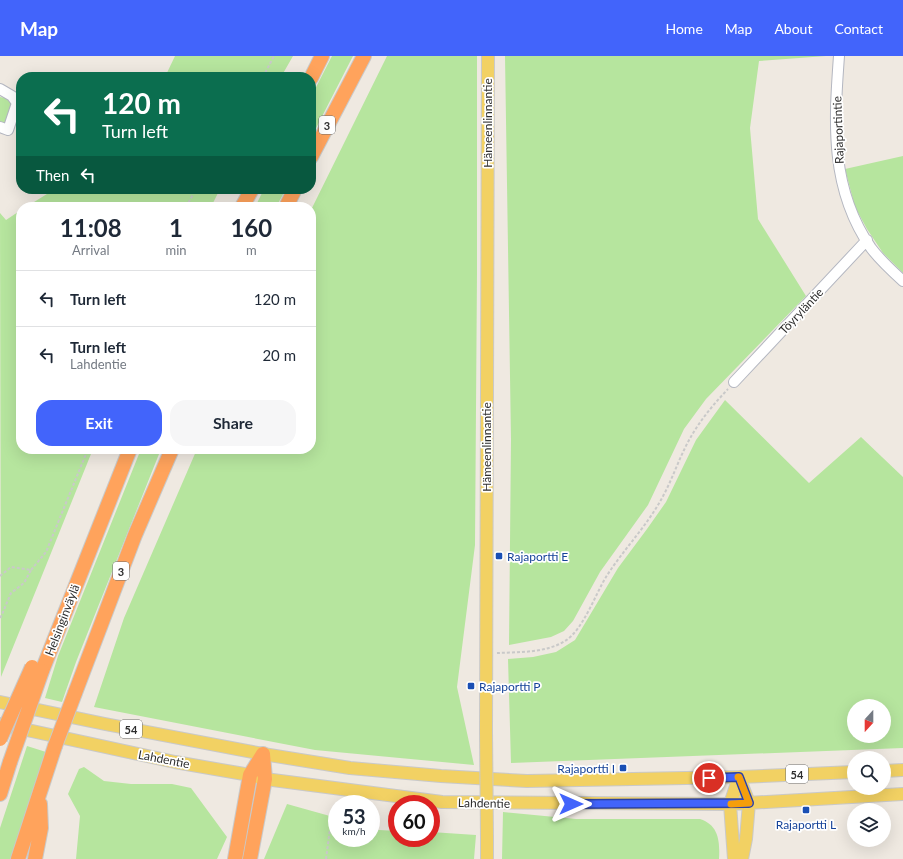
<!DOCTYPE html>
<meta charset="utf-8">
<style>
:root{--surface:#fff;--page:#f6f6f7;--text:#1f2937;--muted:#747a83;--line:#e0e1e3;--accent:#4264fb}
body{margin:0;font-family:Lato,sans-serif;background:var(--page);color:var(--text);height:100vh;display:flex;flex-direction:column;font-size:15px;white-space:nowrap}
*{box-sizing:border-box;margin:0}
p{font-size:13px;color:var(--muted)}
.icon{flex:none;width:22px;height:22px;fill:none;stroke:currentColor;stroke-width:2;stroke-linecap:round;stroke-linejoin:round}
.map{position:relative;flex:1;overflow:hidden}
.sheet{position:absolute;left:16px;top:146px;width:300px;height:252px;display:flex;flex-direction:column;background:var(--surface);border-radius:16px;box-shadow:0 4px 16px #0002}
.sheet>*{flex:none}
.banner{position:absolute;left:16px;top:16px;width:300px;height:122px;border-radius:16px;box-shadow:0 4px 16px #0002;background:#0b6e4f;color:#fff;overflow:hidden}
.needle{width:26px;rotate:201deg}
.tools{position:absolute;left:847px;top:643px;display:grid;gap:8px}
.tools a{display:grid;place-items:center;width:44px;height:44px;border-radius:50%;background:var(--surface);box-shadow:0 4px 16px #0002;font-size:20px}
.speed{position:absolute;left:328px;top:739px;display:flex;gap:8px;font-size:20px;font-weight:700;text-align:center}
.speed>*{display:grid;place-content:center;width:52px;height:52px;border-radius:50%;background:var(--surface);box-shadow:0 4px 16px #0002;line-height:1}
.speed small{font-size:10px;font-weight:400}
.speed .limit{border:6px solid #d22;background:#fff;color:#111}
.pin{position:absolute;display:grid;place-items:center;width:34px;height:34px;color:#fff;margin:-17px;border:2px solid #fff;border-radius:50%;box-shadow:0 1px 4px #0007}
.me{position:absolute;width:44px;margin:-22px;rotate:90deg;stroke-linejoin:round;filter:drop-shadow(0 0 3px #0008)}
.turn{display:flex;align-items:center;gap:14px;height:84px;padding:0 20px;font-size:18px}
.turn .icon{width:52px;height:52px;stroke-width:2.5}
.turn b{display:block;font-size:28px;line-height:34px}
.then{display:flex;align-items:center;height:38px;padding:0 20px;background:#0003;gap:8px;font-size:15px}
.eta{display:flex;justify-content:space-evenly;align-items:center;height:68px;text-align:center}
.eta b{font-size:24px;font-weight:700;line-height:28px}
.action{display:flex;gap:8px;margin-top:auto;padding:8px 20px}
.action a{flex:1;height:46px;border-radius:16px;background:var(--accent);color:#fff;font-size:16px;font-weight:700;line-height:46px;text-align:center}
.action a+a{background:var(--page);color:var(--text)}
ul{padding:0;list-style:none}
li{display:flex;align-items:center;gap:12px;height:56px;padding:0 20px;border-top:1px solid var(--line)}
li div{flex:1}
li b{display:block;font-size:15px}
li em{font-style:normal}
header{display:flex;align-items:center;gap:24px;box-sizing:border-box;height:56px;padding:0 20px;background:var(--accent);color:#fff}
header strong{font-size:19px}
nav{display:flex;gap:22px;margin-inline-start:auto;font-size:14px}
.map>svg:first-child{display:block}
.green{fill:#b6e59e;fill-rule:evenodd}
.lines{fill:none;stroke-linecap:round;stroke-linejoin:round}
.minor-casing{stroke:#b4b7c1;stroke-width:12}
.major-casing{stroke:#c9c9c9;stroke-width:14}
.highway-casing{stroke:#c9c9c9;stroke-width:16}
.path{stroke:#c9c9c9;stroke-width:2;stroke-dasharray:3 2;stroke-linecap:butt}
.minor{stroke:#fff;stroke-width:10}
.major{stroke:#f2d163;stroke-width:12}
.highway{stroke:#ffa35c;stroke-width:14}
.major-bridge-casing{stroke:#c9c9c9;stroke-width:14;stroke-linecap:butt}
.highway-bridge-casing{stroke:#c9c9c9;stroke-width:16;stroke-linecap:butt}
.major-bridge{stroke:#f2d163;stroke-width:12}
.highway-bridge{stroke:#ffa35c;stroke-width:14}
.route-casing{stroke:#2b41a3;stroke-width:10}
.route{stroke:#4264fb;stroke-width:7}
.slow{stroke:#f59e0b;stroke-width:7}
.transit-dot{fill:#1a4fb4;stroke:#fff;stroke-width:1.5}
.labels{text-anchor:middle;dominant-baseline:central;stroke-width:3.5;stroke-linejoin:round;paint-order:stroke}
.shield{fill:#fff;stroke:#6d6d6d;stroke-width:1}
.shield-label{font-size:11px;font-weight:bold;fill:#2e2e2e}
.street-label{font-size:12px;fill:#2e2e2e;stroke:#fff}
.transit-label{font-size:12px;fill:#164399;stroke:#fff;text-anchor:start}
</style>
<header>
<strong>Map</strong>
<nav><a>Home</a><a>Map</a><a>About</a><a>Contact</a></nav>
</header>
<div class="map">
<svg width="903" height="803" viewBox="0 0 903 803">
<rect width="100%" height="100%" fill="#efe9e1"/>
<path class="green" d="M175 0H293L281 21H165Z
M332 0H353L311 82V41Z
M387 0H477V217L475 489 457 631 474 709 315 694 94 651 124 562 197 393H311V154Z
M505 0H826L759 5 750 72 758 163 806 240 706 343 684 373 648 449 600 516 573 565 564 575 551 581 509 589 511 384Z
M0 41C3 42 7 41 9 42 18 48 9 60 6 66L2 68 0 66Z
M903 100V217L883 197 867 173 855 151 845 113Z
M55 133H220L211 151H26Z
M264 133H286L276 151H255Z
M21 154V393H93L1 621 0 157 6 164Z
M725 344 809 427 861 381 903 421V692L511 707 508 603 533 601 556 596 575 584 618 512 647 473 666 446 696 384ZM854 650H884V680H854Z
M141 393H161L76 606 62 646 45 642 58 600Z
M27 690 46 696 11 803H0V772Z
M84 711 104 725 131 728H172L191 732 227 781 217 803H76L80 760 68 738 79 713Z
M287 748 337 762V782H371V772L379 774 397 775V782H431V776L476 779 474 803H264Z
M503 756 576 763H700C719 769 720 786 719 803H502Z"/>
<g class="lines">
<defs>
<path id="minor" d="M839 0C834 68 830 133 871 192 880 204 892 215 903 225
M0 33 12 40 17 47 8 74 0 71
M734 326 867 184"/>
<path id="major" d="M0 646 105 668 263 698 350 712 441 720 527 725 739 721 854 716
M0 668 175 706 250 719 265 723 442 746 730 748 903 738
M486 675 488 0
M884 715 903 714
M739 721 749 747 746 783 742 803
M487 782V803
M734 803 730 748 739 721"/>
<path id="highway" d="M311 22 322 0
M311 101 364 0
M242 151 252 133
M286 151 295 133
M42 615 130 393
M75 637 135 479 172 393
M0 738 10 706
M18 803 55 690
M35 803 41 772 40 748
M235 803 250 719 263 698
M250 803 265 723 263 698"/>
</defs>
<use href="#minor" class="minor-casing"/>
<use href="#major" class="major-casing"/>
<use href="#highway" class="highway-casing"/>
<path class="path" d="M263 21 274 0
M186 151 196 133
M31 514 46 496 88 393
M0 520 11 511 31 514 24 527 11 537 0 563
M497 597C519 596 546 597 565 585 583 574 595 539 606 521 623 494 647 470 662 442 671 426 677 408 685 392 696 369 711 351 728 333
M326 803 332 758"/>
<use href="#minor" class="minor"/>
<use href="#major" class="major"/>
<use href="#highway" class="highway"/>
<defs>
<path id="major-bridge" d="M486 675 487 782"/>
<path id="highway-bridge" d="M0 683 32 611
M55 690 75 637
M10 706 42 615"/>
</defs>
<use href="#major-bridge" class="major-bridge-casing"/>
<use href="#highway-bridge" class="highway-bridge-casing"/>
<use href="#major-bridge" class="major-bridge"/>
<use href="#highway-bridge" class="highway-bridge"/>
</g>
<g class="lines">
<defs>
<path id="route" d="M571 748 749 747 739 721 709 722"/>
</defs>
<use href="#route" class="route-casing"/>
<use href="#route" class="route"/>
<path class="slow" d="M731 748 749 747 739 721H738"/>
</g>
<g class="transit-dot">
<rect x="495" y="496" width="8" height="8" rx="2"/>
<rect x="467" y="626" width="8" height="8" rx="2"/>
<rect x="619" y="708" width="8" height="8" rx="2"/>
<rect x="802" y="750" width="8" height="8" rx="2"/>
</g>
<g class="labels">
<g class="shield">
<rect x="319" y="60" width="16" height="18" rx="3"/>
<rect x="113" y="506" width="16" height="18" rx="3"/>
<rect x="120" y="664" width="22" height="18" rx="3"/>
<rect x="786" y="709" width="22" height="18" rx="3"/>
</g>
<g class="shield-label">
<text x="327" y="69">3</text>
<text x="121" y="515">3</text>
<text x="131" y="673">54</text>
<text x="797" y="718">54</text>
</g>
<g class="street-label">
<text transform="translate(487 67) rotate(-90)">Hämeenlinnantie</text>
<text transform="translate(838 74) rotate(-92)">Rajaportintie</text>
<text transform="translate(801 255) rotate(-47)">Töyryläntie</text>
<text transform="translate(486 391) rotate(-90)">Hämeenlinnantie</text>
<text transform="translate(62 564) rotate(-69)">Helsinginväylä</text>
<text transform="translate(164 703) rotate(11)">Lahdentie</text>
<text transform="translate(484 747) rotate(1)">Lahdentie</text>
</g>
<g class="transit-label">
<text x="507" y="500">Rajaportti E</text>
<text x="479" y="630">Rajaportti P</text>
<text x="615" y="712" text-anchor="end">Rajaportti I</text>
<text x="806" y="768" text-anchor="middle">Rajaportti L</text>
</g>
</g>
</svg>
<div class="tools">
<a><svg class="needle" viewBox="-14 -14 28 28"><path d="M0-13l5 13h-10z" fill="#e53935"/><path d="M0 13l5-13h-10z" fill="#747a83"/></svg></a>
<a><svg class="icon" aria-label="search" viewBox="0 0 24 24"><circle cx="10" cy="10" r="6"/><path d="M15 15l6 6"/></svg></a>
<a><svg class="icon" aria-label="layers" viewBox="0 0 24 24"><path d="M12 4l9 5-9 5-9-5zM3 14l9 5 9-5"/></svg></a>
</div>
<div class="speed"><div>53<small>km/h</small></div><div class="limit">60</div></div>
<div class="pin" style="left:709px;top:722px;background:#d93025"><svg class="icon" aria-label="arrive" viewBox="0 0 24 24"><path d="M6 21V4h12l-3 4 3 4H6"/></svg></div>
<svg class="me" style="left:571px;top:748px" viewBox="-20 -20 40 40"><path d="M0-17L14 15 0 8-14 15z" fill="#4264fb" stroke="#fff" stroke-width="4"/></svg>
<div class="banner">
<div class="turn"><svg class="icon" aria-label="left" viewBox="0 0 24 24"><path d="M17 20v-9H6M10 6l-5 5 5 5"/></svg><div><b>120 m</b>Turn left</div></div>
<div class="then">Then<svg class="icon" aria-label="left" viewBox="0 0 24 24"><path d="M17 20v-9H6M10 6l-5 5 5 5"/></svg></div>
</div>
<section class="sheet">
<div class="eta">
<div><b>11:08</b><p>Arrival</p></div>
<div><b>1</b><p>min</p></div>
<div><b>160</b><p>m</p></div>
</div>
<ul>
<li><svg class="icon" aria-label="left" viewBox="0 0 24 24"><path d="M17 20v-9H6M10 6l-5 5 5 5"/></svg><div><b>Turn left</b></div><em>120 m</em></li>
<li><svg class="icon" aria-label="left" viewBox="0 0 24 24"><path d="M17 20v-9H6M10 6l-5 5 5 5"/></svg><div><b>Turn left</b><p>Lahdentie</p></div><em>20 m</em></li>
</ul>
<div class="action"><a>Exit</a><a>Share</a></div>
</section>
</div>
